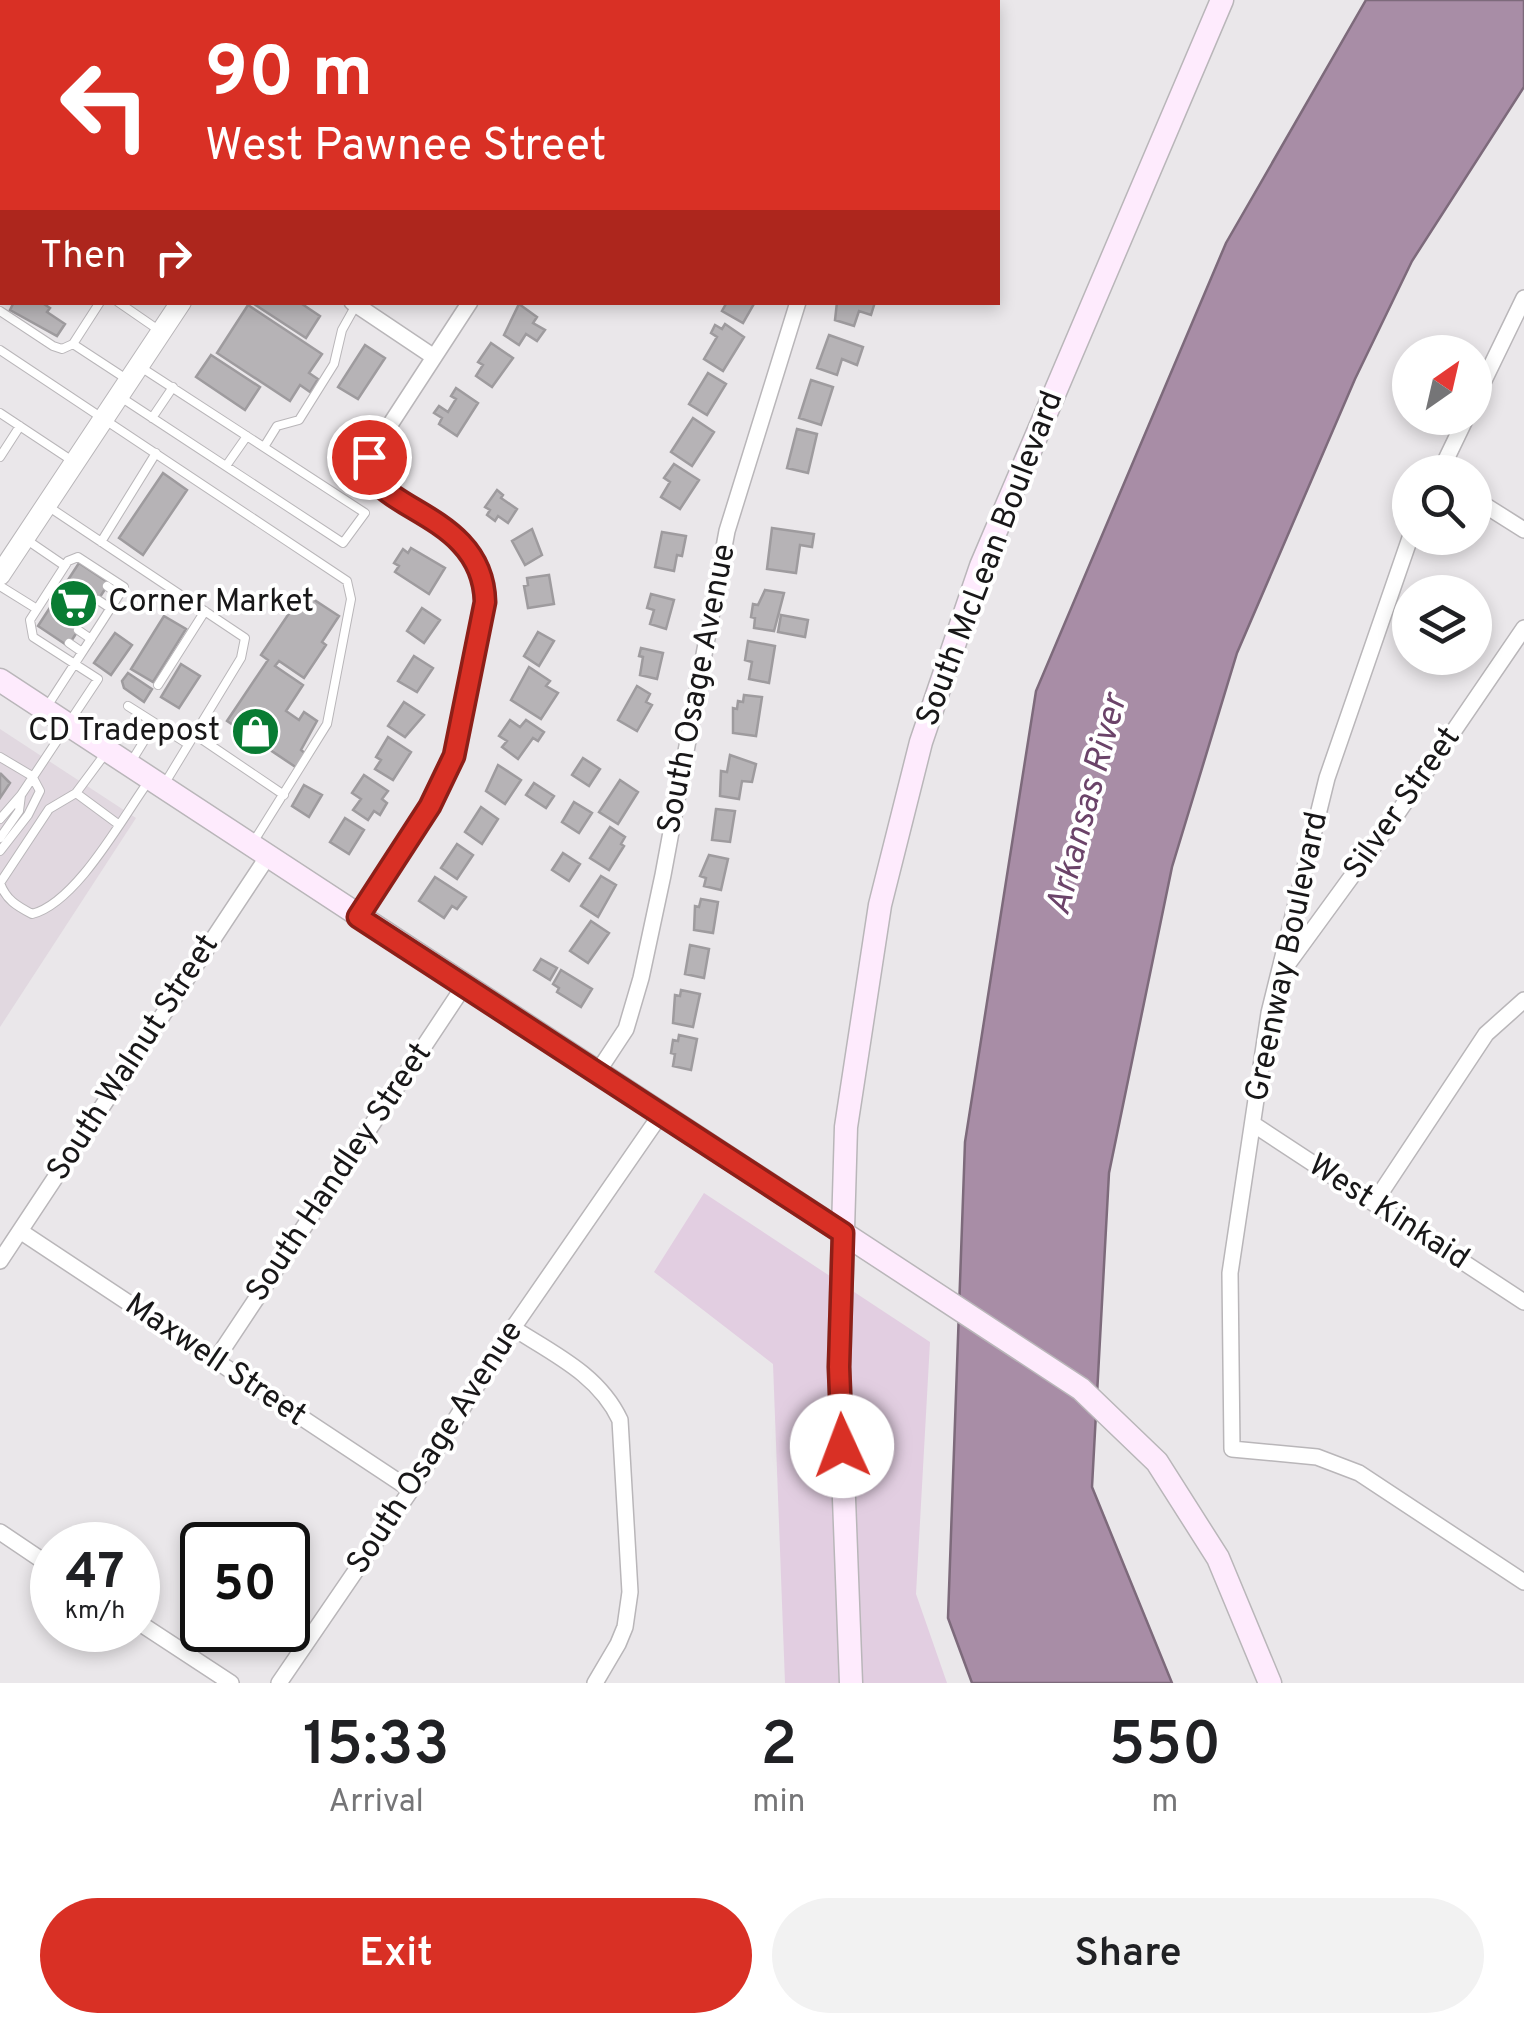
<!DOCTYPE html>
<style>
:root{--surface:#fff;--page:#f2f2f2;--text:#202124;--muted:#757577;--accent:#d93025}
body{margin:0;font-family:Overpass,sans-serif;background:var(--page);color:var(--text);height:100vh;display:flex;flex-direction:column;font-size:38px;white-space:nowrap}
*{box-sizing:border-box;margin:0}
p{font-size:32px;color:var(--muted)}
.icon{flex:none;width:55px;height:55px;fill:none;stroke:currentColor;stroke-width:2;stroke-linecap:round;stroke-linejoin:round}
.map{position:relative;height:1683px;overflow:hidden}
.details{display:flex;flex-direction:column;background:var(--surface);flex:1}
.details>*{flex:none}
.top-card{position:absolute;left:0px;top:0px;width:1000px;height:305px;box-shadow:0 5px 15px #0003;background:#d93025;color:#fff;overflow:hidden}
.needle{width:65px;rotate:34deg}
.controls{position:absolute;left:1392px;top:335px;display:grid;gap:20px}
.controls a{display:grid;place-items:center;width:100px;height:100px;border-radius:50%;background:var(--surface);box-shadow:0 5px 15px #0003;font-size:50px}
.speed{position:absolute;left:30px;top:1522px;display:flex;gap:20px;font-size:50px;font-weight:700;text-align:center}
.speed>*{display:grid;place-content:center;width:130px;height:130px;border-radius:50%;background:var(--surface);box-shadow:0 5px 15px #0003;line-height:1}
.speed small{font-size:25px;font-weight:400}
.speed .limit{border:5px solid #111;border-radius:15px;background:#fff;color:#111}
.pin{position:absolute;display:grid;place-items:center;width:85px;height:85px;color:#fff;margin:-42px;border:5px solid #fff;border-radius:50%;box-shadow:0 2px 10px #0007}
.me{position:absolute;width:110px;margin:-55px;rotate:358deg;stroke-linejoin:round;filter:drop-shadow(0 0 8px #0008)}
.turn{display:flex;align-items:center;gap:35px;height:210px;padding:0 40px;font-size:45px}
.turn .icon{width:130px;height:130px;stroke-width:2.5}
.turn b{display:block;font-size:70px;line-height:85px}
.then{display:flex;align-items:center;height:95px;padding:0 40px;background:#0003;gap:20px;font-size:38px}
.eta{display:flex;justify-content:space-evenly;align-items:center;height:170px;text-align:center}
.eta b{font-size:60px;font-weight:600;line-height:70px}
.cta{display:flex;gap:20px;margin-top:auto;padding:20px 40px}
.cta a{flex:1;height:115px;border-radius:60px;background:var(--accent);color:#fff;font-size:40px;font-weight:600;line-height:115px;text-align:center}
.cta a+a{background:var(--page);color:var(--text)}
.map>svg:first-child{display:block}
.built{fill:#e1d8e0}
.green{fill:#e2cee1}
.water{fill:#a88da6;stroke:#7d6a7b;stroke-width:2.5}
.building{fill:#b6b3b6;stroke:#9e9b9e;stroke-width:2.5}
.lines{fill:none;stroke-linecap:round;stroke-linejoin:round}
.service-casing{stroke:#b9b6b9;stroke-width:10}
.minor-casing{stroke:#b9b6b9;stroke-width:18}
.tertiary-casing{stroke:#b9b6b9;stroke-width:22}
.secondary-casing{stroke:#b9b6b9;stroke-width:25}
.service{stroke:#fff;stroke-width:8}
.minor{stroke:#fff;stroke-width:15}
.tertiary{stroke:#fff;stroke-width:20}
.secondary{stroke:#feebfd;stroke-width:22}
.route-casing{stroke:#8d1f18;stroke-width:25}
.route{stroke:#d93025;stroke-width:18}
.labels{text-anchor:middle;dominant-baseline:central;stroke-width:8;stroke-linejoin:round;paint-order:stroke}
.street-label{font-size:32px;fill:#181718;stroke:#fff}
.poi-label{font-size:32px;fill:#181718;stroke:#fff;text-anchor:start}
.water-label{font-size:35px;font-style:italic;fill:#6b4369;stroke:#fff}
</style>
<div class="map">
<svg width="1524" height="1683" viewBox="0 0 1524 1683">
<rect width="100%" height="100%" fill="#eae7ea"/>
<path class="built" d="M0 729 136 818 0 1027Z"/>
<path class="green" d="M704 1193 930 1342 916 1594 947 1683H785L773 1364 654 1272Z"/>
<path class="water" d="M1366 0H1524V87L1412 261 1355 379 1237 653 1172 867 1109 1173 1092 1487 1172 1683H972L948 1618 965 1142 1036 691 1226 243Z"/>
<path class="building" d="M14 302H41L50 308 47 312 65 324 57 336 10 310Z
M251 302H299L320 316 306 338Z
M727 302H755L743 323 722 311Z
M837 302H875L871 315 859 311 854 326 835 320Z
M519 304 537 317 533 323 545 330 537 341 526 334 519 345 504 335Z
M248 305 322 354 309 373 318 379 310 392 300 385 290 401 217 353Z
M725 324 744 337 723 371 704 359 717 337 711 333 715 325 722 329Z
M829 335 863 347 857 365 842 359 837 375 817 368Z
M491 343 513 358 492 387 476 376 483 365 478 362Z
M365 345 385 358 358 399 338 387Z
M211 355 260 387 245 410 196 377Z
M708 373 726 384 707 415 689 404Z
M811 380 833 387 821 425 799 418Z
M456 388 478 403 457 436 439 424 442 418 434 413 439 406 448 412 456 399 451 396Z
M693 418 714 432 692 466 671 452Z
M797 429 817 434 808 473 787 468Z
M674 464 699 480 680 509 661 497 670 482 664 478Z
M163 473 187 490 143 555 119 538Z
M497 490 503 495 501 498 517 509 508 523 498 516 495 521 487 515 490 510 485 507Z
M772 528 814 534 812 547 800 545 796 573 767 569Z
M532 529 542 555 525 565 512 541Z
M662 532 686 536 682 556 677 555 674 571 655 567Z
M411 548 445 568 429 594 395 572 399 566 394 563 403 549 408 553Z
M79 563 109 583 68 646 38 626Z
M549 575 554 604 528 608 524 586 528 585 527 578Z
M64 587 93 606 84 620 55 601Z
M306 588 315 595 313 599 339 616 322 642 326 645 304 678 279 661 275 666 303 685 286 711 299 720 304 712 317 721 301 750 306 754 297 768 227 721 268 660 261 655Z
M765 590 784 593 774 631 754 628 755 618 751 617 753 604 758 605Z
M651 594 674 600 666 629 650 624 654 610 647 608Z
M422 608 440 620 424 643 407 631Z
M781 615 808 620 805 637 778 632Z
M164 616 186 629 153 682 131 669Z
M538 632 554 641 539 666 524 656Z
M115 633 132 645 111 675 94 663Z
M748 641 775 646 769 683 749 679 752 662 745 660Z
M641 648 663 653 657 679 640 675 643 657 639 656Z
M414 656 433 668 417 692 398 681Z
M181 664 200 676 179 708 161 697Z
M529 667 550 681 546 686 558 693 541 719 511 700Z
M128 673 152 689 144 702 124 688 122 681Z
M637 686 650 694 646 702 652 705 637 731 618 720Z
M744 695 762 697 756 736 733 733V708L737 709 738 701 743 702Z
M404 702 424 715 405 737 388 726Z
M510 720 520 727 526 720 544 732 538 741 533 738 518 759 502 747 507 741 499 736Z
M388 737 411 752 393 780 375 769 381 760 376 757Z
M730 755 756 764 752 782 742 781 739 799 720 796 721 771 727 772Z
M583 758 600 769 589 786 572 775Z
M498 765 521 780 505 804 486 791Z
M1 774 10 783 0 798V776Z
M364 775 388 791 382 799 387 803 380 815 374 811 368 820 353 810 361 799 352 793Z
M620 780 638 792 618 824 599 812Z
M534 783 554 796 546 808 526 795Z
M304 785 322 795 309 817 292 806Z
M574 802 592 813 579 833 562 822Z
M481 807 498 819 482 844 465 832Z
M716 809 735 811 730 842 712 840Z
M345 818 364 830 349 854 330 842Z
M610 827 625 837 621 844 624 846 609 870 590 858Z
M457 844 473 855 457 879 441 868Z
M563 853 580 864 569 881 552 870Z
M709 855 728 859 721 890 704 886 706 878 700 876Z
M601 876 616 885 598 917 581 906Z
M435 877 466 897 457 909 452 906 444 918 419 901Z
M701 899 718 902 713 933 694 930 695 906 699 907Z
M591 921 609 933 588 963 570 951Z
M690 945 709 949 704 978 685 974Z
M541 959 557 968 550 980 534 970Z
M561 970 592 989 581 1007 557 992 559 988 553 984Z
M681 990 700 994 693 1027 673 1023 675 995 680 996Z
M679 1035 697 1039 691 1070 673 1066 675 1054 671 1053 673 1040 678 1041Z"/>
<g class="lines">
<defs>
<path id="service" d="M110 0 114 2
M213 0 217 2
M147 2 149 0
M288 2 290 0
M0 242 2 244
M100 302 73 344 128 380
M118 302 160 331
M0 311 53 346 62 349 73 344
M0 350 347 581 351 599 327 724 254 841
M119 396 343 543 365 513 139 366
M0 413 71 460
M152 418 173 387
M264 447 277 426 299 420 334 364 342 330 356 305
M0 457 20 426
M226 466 247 436
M46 505 245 638 241 658 165 783
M24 538 65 566
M101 542 156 453
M0 586 37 609
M107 586 119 595
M98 600 110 608
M78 630 91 639
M69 643 82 652
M158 685 205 611
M128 706 188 744
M194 734 284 795
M105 754 76 793 49 809 0 883C6 900 17 906 32 914 76 903 121 820 148 782
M0 757 32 776 40 791 28 815 0 851
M131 762 155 723
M76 793 118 824
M0 819 21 795 98 679 33 637 30 620 68 561 78 557 124 587C99 627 73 666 48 705
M0 838 19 811 21 795"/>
<path id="minor" d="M808 0 812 2
M669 2 671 0
M906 2 907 0
M0 90 2 92
M352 302 434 357
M1475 399 1524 298
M1440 472 1466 418
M1475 499 1524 530
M1410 538 1327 778 1269 1013 1230 1273 1232 1449 1317 1457 1359 1473 1524 1582
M358 917 439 790 454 756 485 602 479 565 464 543 373 482 368 467 369 457 470 302
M1282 972 1395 817 1524 628
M597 1073 626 1029 641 978 663 875 727 531 798 302
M1253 1124 1524 1302
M1374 1203 1486 1034 1524 1000
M20 1231 411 1490
M0 1261 268 856
M513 1328C554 1354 599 1375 620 1420L630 1592 625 1627 618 1644 595 1683
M215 1361 464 986
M0 1532 52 1567
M138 1622 231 1683
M279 1683 411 1490 513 1328 661 1114"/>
<path id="tertiary" d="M380 2 382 0
M0 575 181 302"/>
<path id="secondary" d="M0 680 1081 1389 1157 1462 1218 1558 1270 1683
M851 1683 839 1367 846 1127 880 905 921 742 981 566 1222 0"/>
</defs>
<use href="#service" class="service-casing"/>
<use href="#minor" class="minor-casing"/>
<use href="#tertiary" class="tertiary-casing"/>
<use href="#secondary" class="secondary-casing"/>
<use href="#service" class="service"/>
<use href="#minor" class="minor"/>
<use href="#tertiary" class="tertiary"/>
<use href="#secondary" class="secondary"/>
</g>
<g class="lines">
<defs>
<path id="route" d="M369 457C363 511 483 509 485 602L454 756 430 806 358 917 843 1233 839 1367 842 1446"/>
</defs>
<use href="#route" class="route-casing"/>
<use href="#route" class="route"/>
</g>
<defs>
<symbol id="supermarket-disc" viewBox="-11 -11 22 22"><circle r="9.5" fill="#097c33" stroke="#fff"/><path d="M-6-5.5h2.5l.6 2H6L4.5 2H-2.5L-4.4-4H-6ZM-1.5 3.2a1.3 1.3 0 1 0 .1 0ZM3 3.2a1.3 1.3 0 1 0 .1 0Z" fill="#fff"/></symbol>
<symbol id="shop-disc" viewBox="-11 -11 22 22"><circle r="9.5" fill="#097c33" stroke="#fff"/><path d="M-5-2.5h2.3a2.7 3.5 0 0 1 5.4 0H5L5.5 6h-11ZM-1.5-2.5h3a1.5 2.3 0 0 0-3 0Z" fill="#fff"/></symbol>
</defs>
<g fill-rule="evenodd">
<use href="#supermarket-disc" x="46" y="576" width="55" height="55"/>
<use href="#shop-disc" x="228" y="704" width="55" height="55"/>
</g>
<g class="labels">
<g class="street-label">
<text transform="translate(991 559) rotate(-69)">South McLean Boulevard</text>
<text transform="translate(698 689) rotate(-79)">South Osage Avenue</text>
<text transform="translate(1403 804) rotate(-55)">Silver Street</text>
<text transform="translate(1288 957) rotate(-78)">Greenway Boulevard</text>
<text transform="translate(134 1058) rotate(-57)">South Walnut Street</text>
<text transform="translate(340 1173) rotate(-56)">South Handley Street</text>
<text transform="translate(1388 1213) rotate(33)">West Kinkaid</text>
<text transform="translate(215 1361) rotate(34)">Maxwell Street</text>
<text transform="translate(436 1448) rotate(-57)">South Osage Avenue</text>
</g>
<g class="poi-label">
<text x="108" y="603">Corner Market</text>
<text x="220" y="732" text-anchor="end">CD Tradepost</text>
</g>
<g class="water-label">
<text transform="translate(1088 805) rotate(-75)">Arkansas River</text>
</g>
</g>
</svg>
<div class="controls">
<a><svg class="needle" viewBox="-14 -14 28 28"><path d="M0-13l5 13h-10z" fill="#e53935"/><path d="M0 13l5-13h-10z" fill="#757577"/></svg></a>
<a><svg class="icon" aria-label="search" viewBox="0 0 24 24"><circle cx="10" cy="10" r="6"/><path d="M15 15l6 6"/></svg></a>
<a><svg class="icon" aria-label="layers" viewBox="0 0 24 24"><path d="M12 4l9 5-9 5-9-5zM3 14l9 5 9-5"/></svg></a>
</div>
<div class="speed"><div>47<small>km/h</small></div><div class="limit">50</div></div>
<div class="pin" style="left:369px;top:457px;background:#d93025"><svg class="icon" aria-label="arrive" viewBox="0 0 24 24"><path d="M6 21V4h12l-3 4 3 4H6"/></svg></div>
<svg class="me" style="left:842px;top:1446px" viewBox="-20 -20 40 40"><circle r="19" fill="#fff"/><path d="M0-13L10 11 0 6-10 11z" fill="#d93025"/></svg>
<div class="top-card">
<div class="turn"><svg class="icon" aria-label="left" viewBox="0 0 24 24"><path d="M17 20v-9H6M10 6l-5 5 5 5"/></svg><div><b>90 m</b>West Pawnee Street</div></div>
<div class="then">Then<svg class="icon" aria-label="right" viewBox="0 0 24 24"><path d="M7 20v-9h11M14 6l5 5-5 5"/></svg></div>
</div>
</div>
<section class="details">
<div class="eta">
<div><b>15:33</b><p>Arrival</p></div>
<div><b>2</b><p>min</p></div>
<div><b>550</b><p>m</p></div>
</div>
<div class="cta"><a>Exit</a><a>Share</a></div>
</section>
